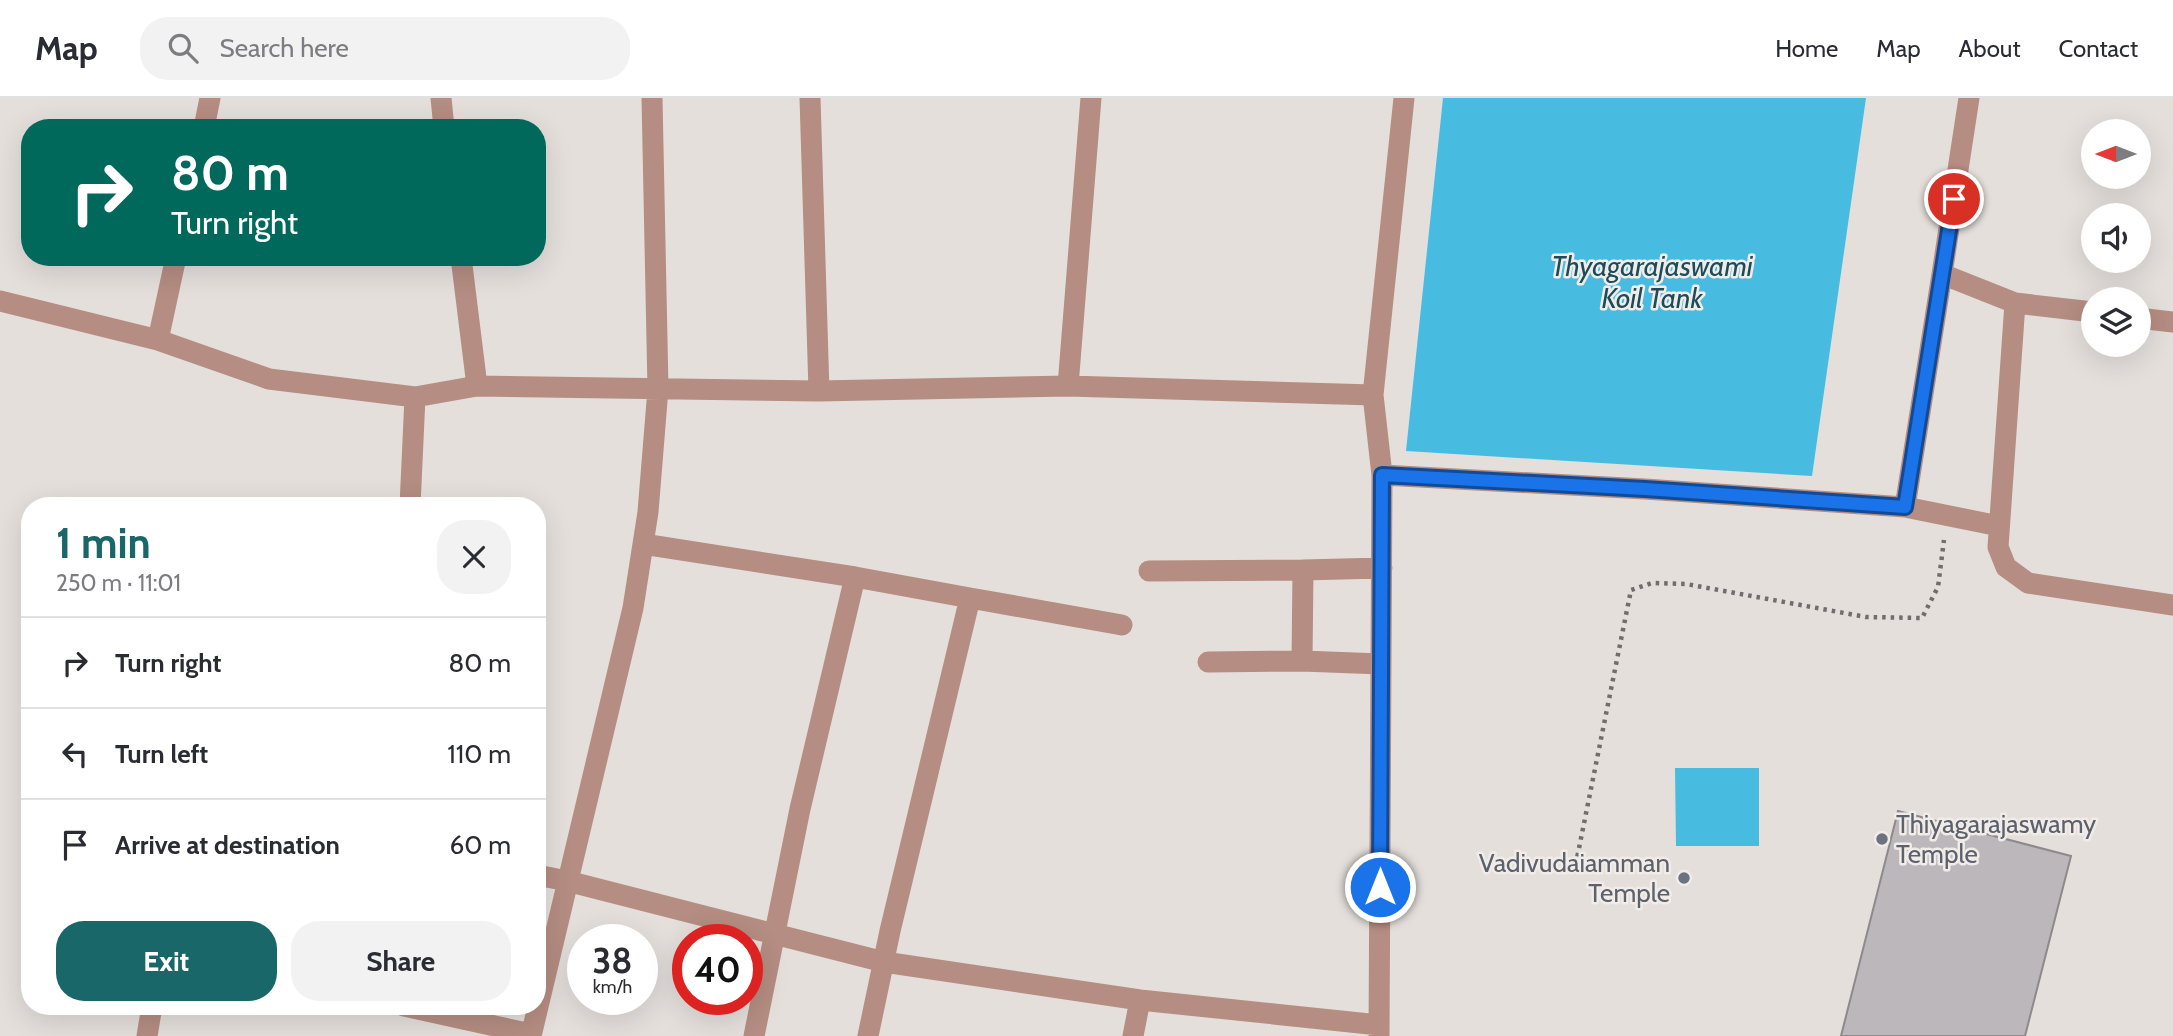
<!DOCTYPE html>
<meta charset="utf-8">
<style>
:root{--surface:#fff;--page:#f2f2f3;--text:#2b2b33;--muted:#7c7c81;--line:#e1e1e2;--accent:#196769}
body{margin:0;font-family:Cabin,sans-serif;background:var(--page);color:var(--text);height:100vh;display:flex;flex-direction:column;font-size:26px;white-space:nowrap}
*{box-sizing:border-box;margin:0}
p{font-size:23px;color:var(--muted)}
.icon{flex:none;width:38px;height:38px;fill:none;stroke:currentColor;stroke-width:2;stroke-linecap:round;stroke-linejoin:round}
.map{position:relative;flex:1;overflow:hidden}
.panel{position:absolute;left:21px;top:399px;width:525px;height:518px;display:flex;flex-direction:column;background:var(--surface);border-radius:28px;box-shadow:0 7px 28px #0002}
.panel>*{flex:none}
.hud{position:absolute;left:21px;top:21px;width:525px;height:147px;border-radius:28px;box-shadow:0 7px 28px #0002;background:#00695c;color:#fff;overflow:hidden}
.needle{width:46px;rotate:270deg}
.controls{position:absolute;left:2081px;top:21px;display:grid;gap:14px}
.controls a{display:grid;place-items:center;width:70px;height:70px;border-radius:50%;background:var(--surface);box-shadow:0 7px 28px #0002;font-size:35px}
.speed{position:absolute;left:567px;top:826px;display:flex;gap:14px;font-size:35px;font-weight:700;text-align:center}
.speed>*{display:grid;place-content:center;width:91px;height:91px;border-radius:50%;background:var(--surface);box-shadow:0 7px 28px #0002;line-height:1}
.speed small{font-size:18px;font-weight:400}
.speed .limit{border:10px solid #d22;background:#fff;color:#111}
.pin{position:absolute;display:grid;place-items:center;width:60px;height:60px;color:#fff;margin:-30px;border:4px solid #fff;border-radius:50%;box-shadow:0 2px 7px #0007}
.me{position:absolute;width:77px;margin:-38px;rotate:0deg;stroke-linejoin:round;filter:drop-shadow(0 0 5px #0008)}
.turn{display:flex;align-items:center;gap:24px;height:147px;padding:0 35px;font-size:32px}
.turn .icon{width:91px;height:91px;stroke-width:2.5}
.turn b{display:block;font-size:49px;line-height:60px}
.round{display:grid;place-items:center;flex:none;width:74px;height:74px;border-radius:28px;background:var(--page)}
.head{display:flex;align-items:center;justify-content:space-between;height:119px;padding:0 35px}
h1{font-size:42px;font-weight:700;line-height:52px;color:var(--accent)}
.primary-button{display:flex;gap:14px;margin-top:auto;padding:14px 35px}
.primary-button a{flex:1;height:80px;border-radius:28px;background:var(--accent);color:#fff;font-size:28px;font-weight:700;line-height:80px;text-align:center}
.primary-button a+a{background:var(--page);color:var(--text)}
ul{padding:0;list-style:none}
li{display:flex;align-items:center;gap:21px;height:91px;padding:0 35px;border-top:2px solid var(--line)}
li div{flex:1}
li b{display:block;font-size:26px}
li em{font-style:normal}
header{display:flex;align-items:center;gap:42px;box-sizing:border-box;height:98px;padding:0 35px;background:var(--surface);border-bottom:2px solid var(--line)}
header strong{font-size:33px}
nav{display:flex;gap:38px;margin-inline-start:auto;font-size:24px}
.search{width:490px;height:63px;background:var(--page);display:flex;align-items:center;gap:18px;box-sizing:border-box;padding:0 24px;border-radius:28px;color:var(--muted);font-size:26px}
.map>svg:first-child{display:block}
.water{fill:#47bce0}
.building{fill:#bbb7bb;stroke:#8d898d;stroke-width:2}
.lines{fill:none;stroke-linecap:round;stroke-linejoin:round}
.path{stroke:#706d6a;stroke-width:4.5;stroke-dasharray:3.5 5;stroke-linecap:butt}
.minor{stroke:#b58d82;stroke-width:21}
.route-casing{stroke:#114b97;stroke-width:18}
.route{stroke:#1a73e8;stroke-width:12}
.worship-dot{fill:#6b7280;stroke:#f2ece8;stroke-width:2.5}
.labels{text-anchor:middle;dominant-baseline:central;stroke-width:5;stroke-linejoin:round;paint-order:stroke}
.worship-label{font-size:26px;fill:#5b616d;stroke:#f2ece8;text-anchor:start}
.water-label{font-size:28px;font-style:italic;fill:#1b4c5b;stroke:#f2ece8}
</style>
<header>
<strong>Map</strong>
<div class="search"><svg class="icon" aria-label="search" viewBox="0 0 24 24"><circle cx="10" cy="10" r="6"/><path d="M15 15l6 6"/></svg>Search here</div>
<nav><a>Home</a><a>Map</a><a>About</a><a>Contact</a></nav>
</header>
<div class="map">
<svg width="2173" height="938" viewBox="0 0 2173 938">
<rect width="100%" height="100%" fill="#e4dfdb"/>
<path class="water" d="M1443 0H1866L1812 378 1406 353Z
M1675 670H1759V748H1676Z"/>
<path class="building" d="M1898 713 2071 758 2025 938H1841Z"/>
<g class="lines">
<path class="path" d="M1574 775 1631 492 1652 485 1686 486 1866 519 1922 520 1938 489 1944 442"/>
<path class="minor" d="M441 0 444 30
M810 0 819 293
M1969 0 1942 176 2015 205 1998 449 2006 469 2028 485 2173 507
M204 30 210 0
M461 159 477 288
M0 203 158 242 269 281 415 299 477 288 819 293 1068 288 1373 297
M2015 205 2093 214
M2138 220 2173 224
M158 242 176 159
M1068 288 1091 0
M1382 377 1645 391 1905 409 1942 176
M410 408 415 299
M1905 409 1999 428
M643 446 855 479 970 500 890 833 868 938
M1149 473 1303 472
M970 500 1122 527
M1208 564 1302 563
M1381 566 1302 563 1303 472 1382 470
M537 777 567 783 884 864 1140 902 1379 927
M404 908 531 936
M147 938 152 908
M531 938 633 510 648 414 658 291 652 0
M754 938 800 711 855 479
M1133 938 1140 902
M1379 938 1382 377 1373 297 1404 0"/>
</g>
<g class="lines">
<defs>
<path id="route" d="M1380 789 1382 377 1645 391 1905 409 1954 101"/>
</defs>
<use href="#route" class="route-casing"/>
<use href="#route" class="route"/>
</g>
<g class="worship-dot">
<circle cx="1882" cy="741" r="7"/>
<circle cx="1684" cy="780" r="7"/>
</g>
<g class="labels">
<g class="worship-label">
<text x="1896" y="726">Thiyagarajaswamy<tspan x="1896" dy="30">Temple</tspan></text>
<text x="1670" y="765" text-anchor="end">Vadivudaiamman<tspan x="1670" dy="30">Temple</tspan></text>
</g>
<g class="water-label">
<text x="1652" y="168">Thyagarajaswami<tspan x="1652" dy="32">Koil Tank</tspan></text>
</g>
</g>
</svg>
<div class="controls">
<a><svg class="needle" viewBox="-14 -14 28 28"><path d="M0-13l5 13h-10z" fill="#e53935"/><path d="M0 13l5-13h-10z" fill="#7c7c81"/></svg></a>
<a><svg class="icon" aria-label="sound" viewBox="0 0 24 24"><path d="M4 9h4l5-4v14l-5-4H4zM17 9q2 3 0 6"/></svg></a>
<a><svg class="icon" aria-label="layers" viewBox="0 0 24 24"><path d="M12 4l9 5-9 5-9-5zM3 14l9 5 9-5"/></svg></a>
</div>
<div class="speed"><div>38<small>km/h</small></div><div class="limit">40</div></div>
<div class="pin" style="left:1954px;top:101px;background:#d93025"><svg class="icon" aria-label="arrive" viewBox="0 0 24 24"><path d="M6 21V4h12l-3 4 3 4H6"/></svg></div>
<svg class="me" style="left:1380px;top:789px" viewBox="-20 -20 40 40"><circle r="17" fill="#1a73e8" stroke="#fff" stroke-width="3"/><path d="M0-11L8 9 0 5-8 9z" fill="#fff"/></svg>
<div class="hud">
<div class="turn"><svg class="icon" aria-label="right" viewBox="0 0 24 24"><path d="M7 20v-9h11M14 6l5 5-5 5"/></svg><div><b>80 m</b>Turn right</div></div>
</div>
<section class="panel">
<div class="head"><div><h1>1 min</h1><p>250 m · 11:01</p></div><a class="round"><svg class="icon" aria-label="close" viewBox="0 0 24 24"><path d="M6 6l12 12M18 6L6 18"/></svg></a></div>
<ul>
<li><svg class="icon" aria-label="right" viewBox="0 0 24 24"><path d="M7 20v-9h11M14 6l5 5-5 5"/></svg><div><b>Turn right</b></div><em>80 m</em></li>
<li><svg class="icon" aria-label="left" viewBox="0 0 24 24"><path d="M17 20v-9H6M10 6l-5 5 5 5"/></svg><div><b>Turn left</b></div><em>110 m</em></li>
<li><svg class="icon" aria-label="arrive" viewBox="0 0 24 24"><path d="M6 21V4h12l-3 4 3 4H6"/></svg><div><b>Arrive at destination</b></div><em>60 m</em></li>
</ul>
<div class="primary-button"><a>Exit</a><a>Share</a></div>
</section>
</div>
